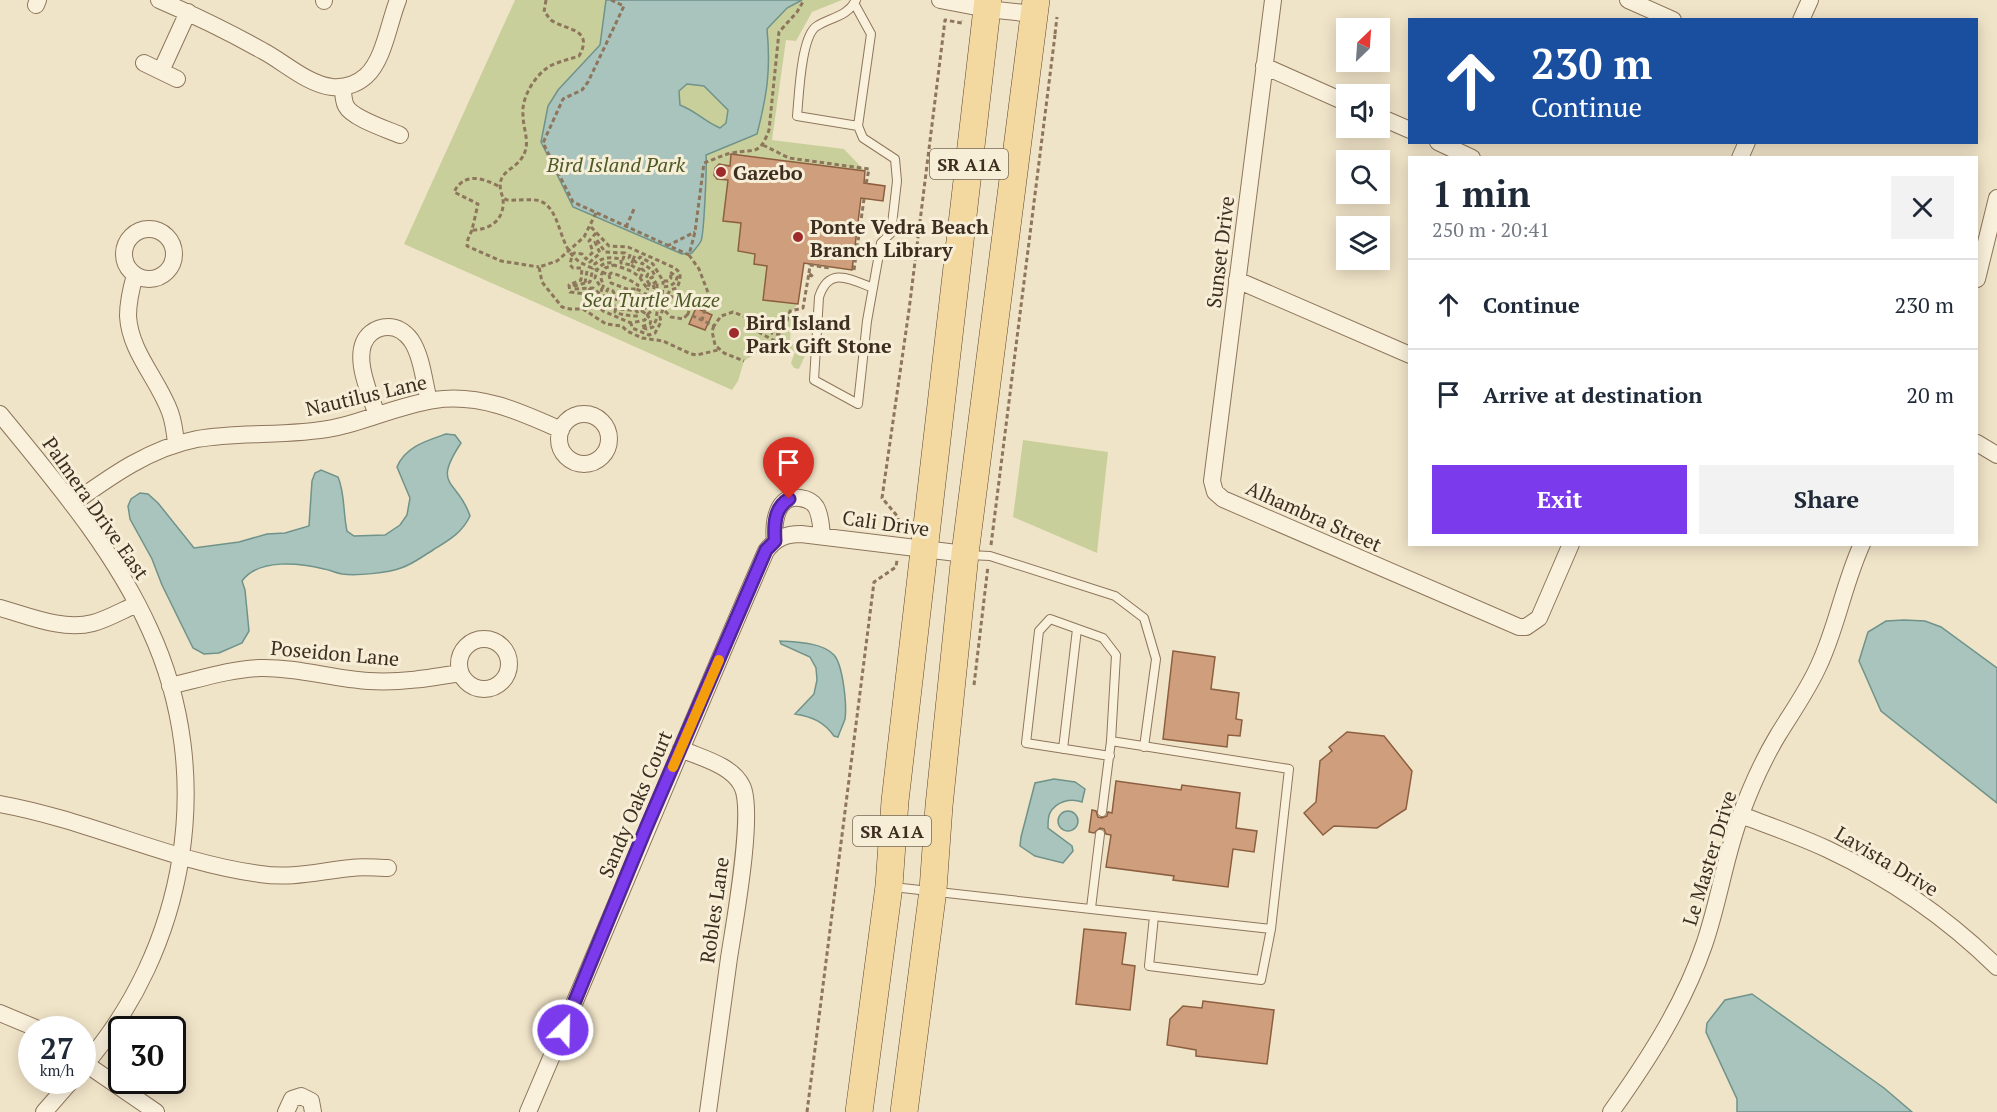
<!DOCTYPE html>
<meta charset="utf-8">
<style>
:root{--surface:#fff;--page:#f2f2f3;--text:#1f2937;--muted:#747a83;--line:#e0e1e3;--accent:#7c3aed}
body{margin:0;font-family:"PT Serif",serif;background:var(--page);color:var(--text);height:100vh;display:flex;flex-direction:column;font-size:22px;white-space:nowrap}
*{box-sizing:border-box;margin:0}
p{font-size:20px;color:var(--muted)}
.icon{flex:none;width:33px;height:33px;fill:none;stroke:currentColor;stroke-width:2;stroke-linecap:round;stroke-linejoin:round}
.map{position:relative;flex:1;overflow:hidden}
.details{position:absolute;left:1408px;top:156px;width:570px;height:390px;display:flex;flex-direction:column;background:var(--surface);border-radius:0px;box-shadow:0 3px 15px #0003}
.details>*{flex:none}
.top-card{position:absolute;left:1408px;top:18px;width:570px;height:126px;border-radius:0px;box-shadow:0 3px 15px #0003;background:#1a4fa0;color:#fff;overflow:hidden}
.needle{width:39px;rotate:25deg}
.fabs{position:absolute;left:1336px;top:18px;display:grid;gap:12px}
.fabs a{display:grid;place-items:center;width:54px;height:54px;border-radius:0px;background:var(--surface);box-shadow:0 3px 15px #0003;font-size:30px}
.speed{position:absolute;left:18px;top:1016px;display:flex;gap:12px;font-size:30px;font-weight:700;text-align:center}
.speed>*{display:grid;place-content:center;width:78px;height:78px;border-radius:50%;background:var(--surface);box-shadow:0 3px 15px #0003;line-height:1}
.speed small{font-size:15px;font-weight:400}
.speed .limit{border:3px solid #111;border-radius:9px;background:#fff;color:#111}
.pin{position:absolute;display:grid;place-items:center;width:51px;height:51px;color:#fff;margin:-62px -26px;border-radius:50% 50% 50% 0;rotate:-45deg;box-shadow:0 0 6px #0007}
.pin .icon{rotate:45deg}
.me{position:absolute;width:66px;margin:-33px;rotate:23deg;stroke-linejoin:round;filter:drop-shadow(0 0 4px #0008)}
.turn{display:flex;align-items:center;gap:21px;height:126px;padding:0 24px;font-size:27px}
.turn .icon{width:78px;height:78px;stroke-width:2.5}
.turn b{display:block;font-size:42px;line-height:51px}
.round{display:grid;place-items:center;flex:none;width:63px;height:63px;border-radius:0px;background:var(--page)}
.overview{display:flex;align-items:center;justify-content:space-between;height:102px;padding:0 24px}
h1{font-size:36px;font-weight:700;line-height:45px}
.button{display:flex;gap:12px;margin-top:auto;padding:12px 24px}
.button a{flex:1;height:69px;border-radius:0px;background:var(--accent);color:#fff;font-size:24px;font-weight:700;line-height:69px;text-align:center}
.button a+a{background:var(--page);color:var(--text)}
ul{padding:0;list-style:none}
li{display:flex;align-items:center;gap:18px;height:90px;padding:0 24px;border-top:2px solid var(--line)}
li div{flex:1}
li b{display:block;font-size:22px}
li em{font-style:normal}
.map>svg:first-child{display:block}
.green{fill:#c9cf9b}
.water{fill:#a9c4bc;stroke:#6f938a;stroke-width:1.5;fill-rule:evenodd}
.building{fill:#cf9f7d;stroke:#8d5f41;stroke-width:1.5}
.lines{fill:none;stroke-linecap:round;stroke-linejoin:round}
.service-casing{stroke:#8d765c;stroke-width:10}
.minor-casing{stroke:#8d765c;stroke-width:18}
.primary-casing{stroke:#5b4430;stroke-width:28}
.path{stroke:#8d765c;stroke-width:3;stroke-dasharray:4.5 3;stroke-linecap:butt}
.service{stroke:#faf1dc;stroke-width:8}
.minor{stroke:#faf1dc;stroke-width:16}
.primary{stroke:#f3d9a0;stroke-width:27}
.route-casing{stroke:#51269a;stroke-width:15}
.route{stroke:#7c3aed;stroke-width:10}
.slow{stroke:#f59e0b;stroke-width:10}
.poi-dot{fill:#9e2a2b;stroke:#f7eed8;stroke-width:2}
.labels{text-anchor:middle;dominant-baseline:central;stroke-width:6;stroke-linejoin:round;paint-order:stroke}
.shield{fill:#f7eed8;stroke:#756857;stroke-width:1.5}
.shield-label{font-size:18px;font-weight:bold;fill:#3d2e20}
.park-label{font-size:20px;font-style:italic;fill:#4d5a26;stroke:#f7eed8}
.poi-label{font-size:20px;font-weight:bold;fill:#3d2e20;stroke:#f7eed8;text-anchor:start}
.street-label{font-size:20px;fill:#3d2e20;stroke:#f7eed8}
</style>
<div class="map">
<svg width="1997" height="1112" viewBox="0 0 1997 1112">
<rect width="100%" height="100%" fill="#f0e4c8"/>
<path class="green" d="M515 0H842L812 12 796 41 786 40 772 140 844 149 865 171 864 183 885 186 883 201 861 199 853 271 804 264 798 304 792 311 790 343 803 346 807 351 799 369 794 368 791 363 795 352 767 341 760 351 744 361 738 381 732 390 404 244Z
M1023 440 1108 452 1097 553 1013 517Z"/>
<path class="water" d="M606 0H802L787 8 767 29C771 70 767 95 757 134L706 155C707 166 704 234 701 241 699 245 695 249 692 253L682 254 573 207 541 142 548 106 558 90 600 45ZM687 84 704 86 728 110 726 123 720 128C705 122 696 111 680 105L679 91Z
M446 434 455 435 461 443C431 488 458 479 470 516 462 533 449 540 433 550 423 556 413 564 401 568 388 573 356 576 342 574 336 573 330 570 324 569 300 563 259 558 242 581L245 590 249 631 242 643 219 653 204 654 193 648 162 585 152 559 130 519 128 506 131 499 140 493 148 494 158 503 194 548 239 542 267 534 285 533 309 526 312 481 315 473 321 470 338 477C345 493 343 513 347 531L354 536 385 535 400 525 407 515 410 498 397 467C405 447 426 441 446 434Z
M1904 620 1925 621 1941 627 1997 668V803L1881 711 1859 661 1868 632 1886 621Z
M780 641C795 642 822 642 834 655 843 665 847 705 845 719 843 725 840 731 838 737L834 736C824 722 813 717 795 714L814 694 817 680 816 668 810 657 781 644Z
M1054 779 1075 782 1085 789 1082 802C1071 798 1056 801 1050 813 1048 816 1048 824 1048 828L1072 846 1073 851 1063 863 1035 856 1020 846 1021 837 1035 783Z
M1058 821a10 10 0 1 1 20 0a10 10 0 1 1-20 0Z
M1752 994 1884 1088 1912 1112H1737V1099L1706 1032 1707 1023 1725 1000Z"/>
<path class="building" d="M731 154 865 171 864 183 885 186 883 201 861 198 852 270 804 263 798 304 763 300 767 266 754 264 755 254 738 251 741 223 723 221 728 180 717 179 714 175 715 168 719 164 730 166Z
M696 308 712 315 705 330 689 324Z
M1173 651 1215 657 1211 689 1239 693 1236 719 1242 720 1240 736 1228 735 1227 747 1163 739Z
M1347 732 1384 736 1412 771 1406 809 1377 828 1334 826 1323 835 1304 813 1316 802 1320 761 1332 751 1329 747Z
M1116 781 1181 790 1182 785 1240 793 1236 828 1257 831 1254 852 1233 849 1228 887 1173 880 1174 876 1106 867 1111 835 1106 834 1104 829 1100 828 1094 833 1089 832 1092 810 1096 811 1098 817 1102 818 1107 816 1108 812 1112 813Z
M1084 929 1126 933 1122 964 1135 966 1130 1010 1076 1004Z
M1203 1001 1274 1010 1267 1064 1196 1056V1050L1167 1045 1170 1019 1183 1006 1202 1008Z"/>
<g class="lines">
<defs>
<path id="service" d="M854 3 871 34 858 126 797 116C799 96 801 35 817 26 832 17 848 16 856 0
M858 126 863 138 895 159 897 181 891 233 881 243 867 321 858 404 814 380 819 297C829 266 850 279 873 288
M969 555 990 556 1115 596 1144 618 1156 659 1144 747
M1063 749 1077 629
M1110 756 1026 743 1039 631 1050 619 1103 638 1116 655 1111 741
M1102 812 1111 741 1289 769 1271 929 1261 980 1149 966 1154 916
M893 887 1271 929
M1091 908 1100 834"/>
<path id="minor" d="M159 0C194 15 229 32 263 51 284 62 307 84 332 87 345 88 357 84 366 76 384 60 389 22 398 0
M940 0 987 9 1034 14
M1273 0 1212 481 1215 492 1223 499 1519 627H1526L1539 618 1571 544
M1628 0 1673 20
M324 1V0
M36 5 38 0
M1801 20 1810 0
M144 63 177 79
M1264 66 1347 103
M161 71 188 12
M343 87C343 93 343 100 346 106 352 118 386 129 400 135
M1380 117 1410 130
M1438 142 1472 158
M1740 158 1747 142
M124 254a25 25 0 1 1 50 0a25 25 0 1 1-50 0Z
M135 275C131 289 128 301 128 316 130 352 158 379 170 412 174 423 175 433 176 444
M1977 279 1997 198
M1237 280 1410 355
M559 439a25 25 0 1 1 50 0a25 25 0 1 1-50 0Z
M0 414C54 480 115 551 150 630 217 775 187 949 82 1068
M377 415C370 394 349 351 371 333 376 329 381 327 388 327 397 327 405 332 411 340 422 356 424 382 429 401
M1977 443 1997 455
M72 504C111 476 150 448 197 439 242 431 288 437 333 428 367 421 400 405 434 400 480 393 521 412 561 430
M775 541C773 524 776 494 800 498 807 499 813 502 816 507 821 516 821 527 822 536
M0 608C29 616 63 631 93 623 108 619 123 610 137 604
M459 664a25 25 0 1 1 50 0a25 25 0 1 1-50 0Z
M170 686C200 679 230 669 260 668 297 667 333 679 369 681 400 683 430 678 460 673
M681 749C701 758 732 765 742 786 755 811 734 925 729 958 722 1009 715 1061 708 1112
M0 804C89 820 171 862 260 874 292 879 320 871 351 868 363 866 376 868 388 868
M1741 815C1770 826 1799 836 1827 849 1889 878 1948 919 1997 967
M0 1013 38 1029
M86 1064 156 1112
M44 1112 72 1080
M286 1112 292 1099 301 1096 311 1101 313 1112
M528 1112C608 925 685 737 766 551 776 538 786 534 801 534L965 554
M1611 1112C1648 1060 1683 1006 1704 945 1719 902 1725 856 1741 814 1751 787 1763 760 1778 735 1792 712 1808 690 1819 665 1837 627 1844 583 1862 544"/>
<path id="primary" d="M859 1112 889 886 895 801 988 0
M904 1112 933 890 939 806 965 554 1036 0"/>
</defs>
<use href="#service" class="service-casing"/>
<use href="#minor" class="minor-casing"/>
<use href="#primary" class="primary-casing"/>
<path class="path" d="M546 0 544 12C547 14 548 17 551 20 564 30 595 28 579 56 570 59 561 61 552 65 536 73 521 97 523 115 523 126 528 138 526 148 521 173 491 167 503 198L507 200C517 201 530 198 540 201 561 209 558 244 576 259 581 264 590 267 597 270 602 264 605 262 614 263V265C622 268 632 270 638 276 643 280 643 285 648 288L649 284H653L654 288 652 295 662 301 647 315 642 311 652 302 647 300 643 305 634 306V304
M611 0 624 6 588 82 582 90 563 99 543 143 573 202 689 255 695 232 704 163C713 160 722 155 732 153 755 148 759 157 769 130L779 32 797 12 804 0
M1055 34 1057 17
M763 145 789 158 869 169 866 184
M498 186C483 178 464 172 454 192L478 204 472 230C491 230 505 219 503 199
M596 213 584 237 557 261 539 267 542 282 562 307 570 309H583L606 324 622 326 627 331 642 338 663 341 691 354 697 355 718 350
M591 227 609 246 628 247 675 268 680 273V280L677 288 670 290 667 296 685 299 690 307 688 314 702 320
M626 227 634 209
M472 230 468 239 467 246 501 261 539 267
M596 233 589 241 593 252 586 259 582 254 574 253 572 255 570 265 573 268H582L581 280 569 285 570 292 586 294 603 311 631 323
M597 240 605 252 625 253 623 259C612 258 605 255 595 264L590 262 600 253 595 242Z
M667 246 695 232
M689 255 699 269 709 295 702 320 714 326 721 316 733 312 748 318 760 333 777 342 781 335 771 333
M621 260V263L631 265 633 260 629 258 631 252
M633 260 636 262 640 257 653 264 663 281H668L671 278 670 272 677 277 676 282 670 286 663 287V281
M633 260 635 255
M631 265 639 270 642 263 652 270 655 276 651 278 648 274 646 278 649 284
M854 270 864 199
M587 271 585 283 590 282 593 268
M602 272 609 275 611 273C620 275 630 280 638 285L636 289H627L611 283 609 275
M809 273 810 265 830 268
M640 278 644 271 640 267
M585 283 574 286V289L593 288 600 294 602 289 595 278 597 270
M653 284 657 281V292L662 295 663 287
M589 288 593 295 601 302 608 289 613 291 615 295 630 299 632 296 640 295 641 291 636 289
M602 289 604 284C599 279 601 274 605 268L614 265
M658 304 656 320 653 327 647 329 641 327 650 324 651 320 647 315 645 320 631 323 632 328 649 335 655 333 661 322 660 317 663 309 671 317 683 319 688 314
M611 305 616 306 615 312C623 315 629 316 638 316L637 311 621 309 624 302
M605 307 609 297 629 304 630 307C637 301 644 299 648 288
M714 326 712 331 715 345 724 353 744 361
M775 330 787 321 790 311 803 308 809 273 814 278
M899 530 898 517 882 498 909 310 945 20 962 23V20
M991 545 1055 35
M974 685 988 566
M807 1112 874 582 896 567 897 560"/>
<use href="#service" class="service"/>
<use href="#minor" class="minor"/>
<use href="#primary" class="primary"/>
</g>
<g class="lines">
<defs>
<path id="route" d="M563 1030 646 828 766 550 775 541C774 525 774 508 789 499"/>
</defs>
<use href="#route" class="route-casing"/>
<use href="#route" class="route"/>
<path class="slow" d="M673 767 719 660"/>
</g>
<g class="poi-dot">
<circle cx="721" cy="172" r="6"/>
<circle cx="798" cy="237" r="6"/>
<circle cx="734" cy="333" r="6"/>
</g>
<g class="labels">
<g class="shield">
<rect x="930" y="149" width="78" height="30" rx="4.5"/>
<rect x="853" y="816" width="78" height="30" rx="4.5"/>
</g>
<g class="shield-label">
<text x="969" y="164">SR A1A</text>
<text x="892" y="831">SR A1A</text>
</g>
<g class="park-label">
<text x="616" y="164">Bird Island Park</text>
<text x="651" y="299">Sea Turtle Maze</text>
</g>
<g class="poi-label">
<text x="733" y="172">Gazebo</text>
<text x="810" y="226">Ponte Vedra Beach<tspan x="810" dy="23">Branch Library</tspan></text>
<text x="746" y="322">Bird Island<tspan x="746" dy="23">Park Gift Stone</tspan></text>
</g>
<g class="street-label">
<text transform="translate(1220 252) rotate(-83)">Sunset Drive</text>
<text transform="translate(366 395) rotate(-13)">Nautilus Lane</text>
<text transform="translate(96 508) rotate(55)">Palmera Drive East</text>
<text transform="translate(1314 516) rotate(24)">Alhambra Street</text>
<text transform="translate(886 523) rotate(8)">Cali Drive</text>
<text transform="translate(335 653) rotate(5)">Poseidon Lane</text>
<text transform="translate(635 804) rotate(-67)">Sandy Oaks Court</text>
<text transform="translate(1709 858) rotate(-73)">Le Master Drive</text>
<text transform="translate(1887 861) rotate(31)">Lavista Drive</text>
<text transform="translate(714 910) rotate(-82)">Robles Lane</text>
</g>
</g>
</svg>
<div class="fabs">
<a><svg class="needle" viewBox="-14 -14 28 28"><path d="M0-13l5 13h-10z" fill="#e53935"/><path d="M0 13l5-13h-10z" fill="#747a83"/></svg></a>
<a><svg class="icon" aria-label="sound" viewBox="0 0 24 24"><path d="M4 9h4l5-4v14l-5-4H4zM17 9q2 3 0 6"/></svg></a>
<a><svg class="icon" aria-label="search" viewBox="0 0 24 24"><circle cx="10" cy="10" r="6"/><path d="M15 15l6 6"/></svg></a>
<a><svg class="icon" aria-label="layers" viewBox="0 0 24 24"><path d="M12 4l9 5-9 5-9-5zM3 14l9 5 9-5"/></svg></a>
</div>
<div class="speed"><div>27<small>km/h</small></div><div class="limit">30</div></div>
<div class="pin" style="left:789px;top:499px;background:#d93025"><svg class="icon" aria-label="arrive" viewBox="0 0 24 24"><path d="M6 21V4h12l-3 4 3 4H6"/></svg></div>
<svg class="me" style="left:563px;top:1030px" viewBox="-20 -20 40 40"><circle r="17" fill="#7c3aed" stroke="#fff" stroke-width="3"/><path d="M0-11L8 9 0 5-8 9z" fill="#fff"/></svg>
<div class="top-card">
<div class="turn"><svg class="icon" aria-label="ahead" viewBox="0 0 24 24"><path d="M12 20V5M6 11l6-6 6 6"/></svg><div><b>230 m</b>Continue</div></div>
</div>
<section class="details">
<div class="overview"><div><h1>1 min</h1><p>250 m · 20:41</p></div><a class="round"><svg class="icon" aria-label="close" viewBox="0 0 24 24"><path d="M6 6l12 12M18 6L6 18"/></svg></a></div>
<ul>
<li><svg class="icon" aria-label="ahead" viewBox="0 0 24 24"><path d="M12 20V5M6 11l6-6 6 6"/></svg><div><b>Continue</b></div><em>230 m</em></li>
<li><svg class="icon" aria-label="arrive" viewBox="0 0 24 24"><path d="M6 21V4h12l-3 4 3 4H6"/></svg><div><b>Arrive at destination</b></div><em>20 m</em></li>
</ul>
<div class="button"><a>Exit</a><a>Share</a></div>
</section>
</div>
